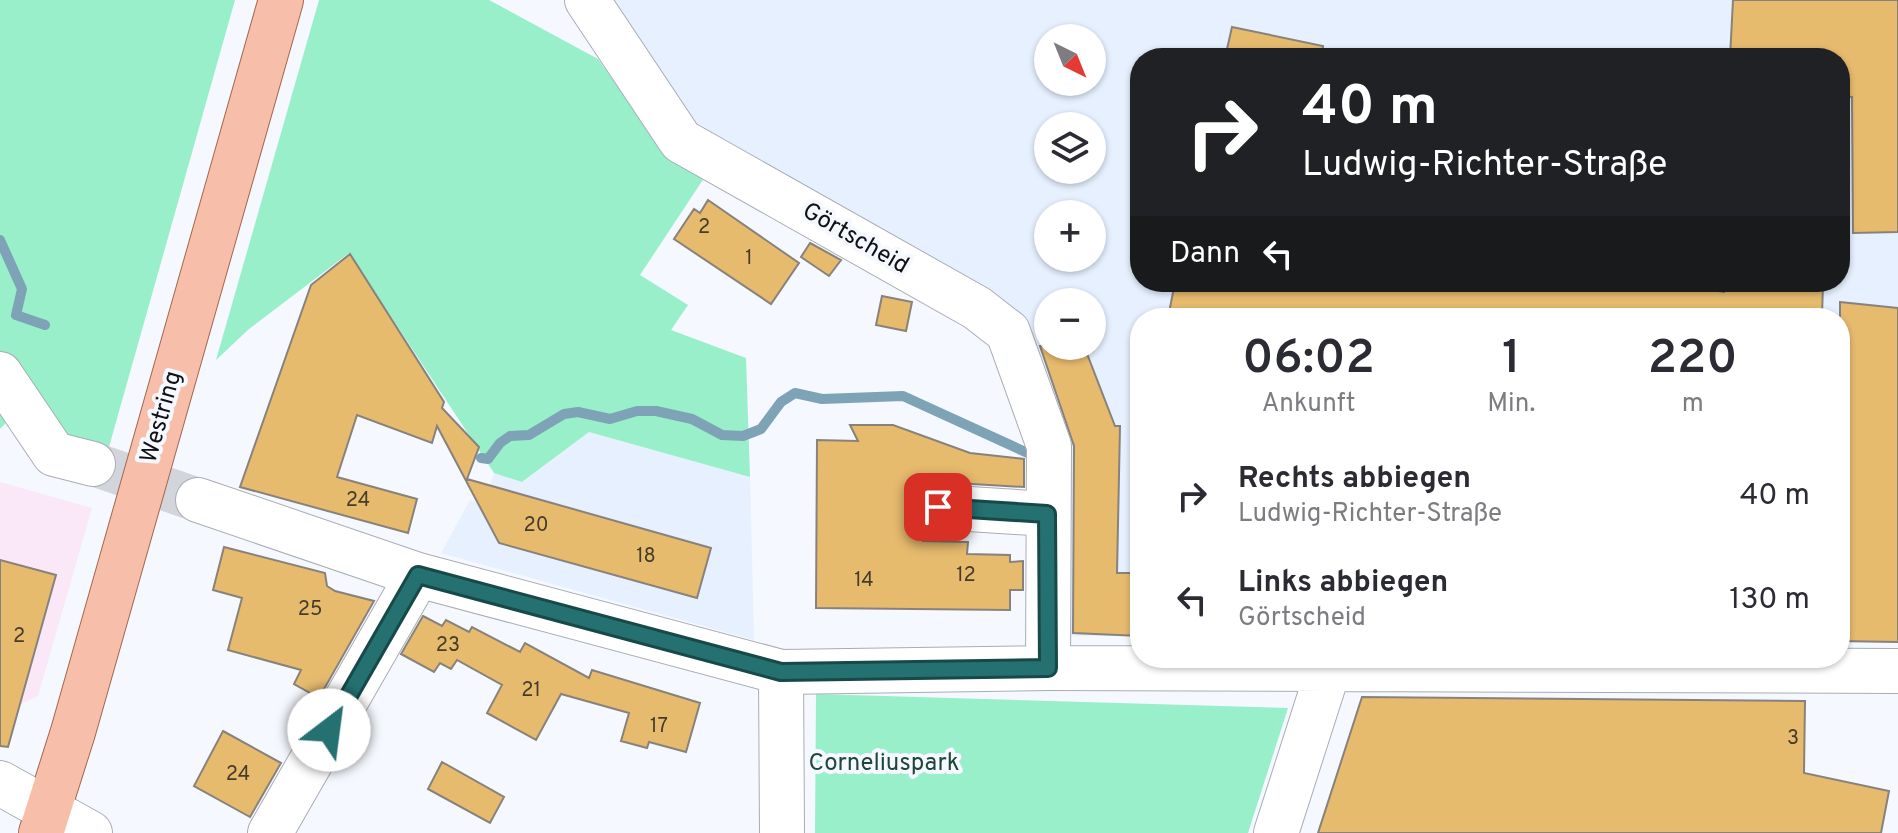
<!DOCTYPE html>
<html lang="de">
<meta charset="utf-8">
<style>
:root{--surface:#fff;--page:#f7f7f7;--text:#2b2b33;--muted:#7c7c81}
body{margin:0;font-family:Overpass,sans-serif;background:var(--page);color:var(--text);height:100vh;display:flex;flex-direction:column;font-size:30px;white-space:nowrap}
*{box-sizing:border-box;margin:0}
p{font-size:26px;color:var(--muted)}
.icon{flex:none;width:44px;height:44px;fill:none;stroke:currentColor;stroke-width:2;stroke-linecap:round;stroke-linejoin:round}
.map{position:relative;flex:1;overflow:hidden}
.drawer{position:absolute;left:1130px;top:308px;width:720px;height:360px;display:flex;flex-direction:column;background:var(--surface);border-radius:32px;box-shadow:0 2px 6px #0004}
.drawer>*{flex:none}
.guide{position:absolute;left:1130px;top:48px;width:720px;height:244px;border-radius:32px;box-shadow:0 2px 6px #0004;background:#202124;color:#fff;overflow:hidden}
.needle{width:52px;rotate:137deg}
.buttons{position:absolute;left:1034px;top:24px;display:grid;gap:16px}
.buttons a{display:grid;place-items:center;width:72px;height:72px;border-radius:50%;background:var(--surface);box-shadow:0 2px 6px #0004;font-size:40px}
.pin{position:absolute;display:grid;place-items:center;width:68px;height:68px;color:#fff;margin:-34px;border-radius:16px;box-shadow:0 4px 12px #0006}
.me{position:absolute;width:88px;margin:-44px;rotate:30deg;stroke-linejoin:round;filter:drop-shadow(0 0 6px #0008)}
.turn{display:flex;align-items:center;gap:28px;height:168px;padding:0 40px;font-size:36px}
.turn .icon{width:104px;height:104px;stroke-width:2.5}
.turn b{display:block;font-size:56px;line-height:68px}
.then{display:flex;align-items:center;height:76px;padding:0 40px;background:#0003;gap:16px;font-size:30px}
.eta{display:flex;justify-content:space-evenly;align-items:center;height:136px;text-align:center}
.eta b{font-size:48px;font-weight:600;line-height:56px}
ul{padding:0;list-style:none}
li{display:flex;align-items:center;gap:24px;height:104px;padding:0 40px}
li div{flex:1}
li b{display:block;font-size:30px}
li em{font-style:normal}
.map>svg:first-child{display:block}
.built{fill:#e6f0ff;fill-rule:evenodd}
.education{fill:#fae8f8}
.green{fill:#98efc9}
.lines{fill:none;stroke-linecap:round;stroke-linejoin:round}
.stream{stroke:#7ea3b6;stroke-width:10}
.building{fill:#e7bb6e;stroke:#87827b;stroke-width:2}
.minor-tunnel{stroke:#d2d5db;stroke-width:44;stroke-dasharray:44 22;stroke-linecap:butt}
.minor-casing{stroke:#a8adb5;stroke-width:46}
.major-casing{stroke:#a2674f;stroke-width:46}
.minor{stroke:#fff;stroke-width:44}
.major{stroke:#f7bfa9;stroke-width:44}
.route-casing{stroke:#184949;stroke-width:20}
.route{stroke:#257071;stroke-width:14}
.labels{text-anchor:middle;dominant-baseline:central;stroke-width:8;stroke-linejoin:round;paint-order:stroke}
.number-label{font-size:20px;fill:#453c2a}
.street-label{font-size:24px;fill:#0f1113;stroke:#f5f8fe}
.park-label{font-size:24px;fill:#1e4737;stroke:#f5f8fe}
</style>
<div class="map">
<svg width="1898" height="833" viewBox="0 0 1898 833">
<rect width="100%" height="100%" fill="#f5f8fe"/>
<path class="built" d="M597 0H1898V643H1840V318H1140V636H1061L1018 325 700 145ZM1048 38H1092V82H1048ZM1140 58H1840V282H1140ZM1048 126H1092V170H1048ZM1048 214H1092V258H1048ZM1048 302H1092V346H1048Z
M589 432 750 477 754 640 441 553 470 500 484 505 494 473 523 482Z"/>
<path class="education" d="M0 482 92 508 38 696 0 714Z"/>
<path class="green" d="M0 0H235L107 454 17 411 0 429Z
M319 0H489L598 59 637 113 712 166 640 275 688 305 671 330 746 358 750 477 589 432 522 482 494 473 349 253 249 329 216 360Z
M816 694 1288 708 1248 833H815Z"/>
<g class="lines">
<path class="stream" d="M0 240 22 289 16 315 45 325
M481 458 488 459 500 443 510 436 529 435 564 414 578 412 610 419 637 411H656L692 419 722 435 743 436 761 429 781 402 795 393 822 399 903 396 1032 455"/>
</g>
<path class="building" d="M1733 0H1898V232L1853 233 1852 97 1840 96V58H1730Z
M1232 27 1323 46 1322 58H1225Z
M708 200 799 263 771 304 674 239 694 209 700 213Z
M810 243 841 260 829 276 801 257Z
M350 254 444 402 442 408 479 447 467 479 711 548 697 598 499 543 437 426 432 443 357 415 337 477 417 499 408 533 240 487 311 285Z
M1175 282H1670L1724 292V282H1823L1822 318H1168Z
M882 296 912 302 906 331 876 325Z
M1840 302 1898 308V642L1840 641Z
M1040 346H1084L1115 426H1120L1117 573H1140V636L1073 633 1074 446Z
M850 425H893L970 453 1024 459V487L939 482 926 485 917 494 913 505 915 517 924 528 923 541 968 542 967 554 1010 555V562L1023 561V590H1010V610L816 608 817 440 858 441Z
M224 547 325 573 327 586 335 591 374 601 319 698 294 684 301 670 228 650 242 598 213 590Z
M0 560 56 575 8 747 0 746Z
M423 616 442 626 446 620 469 632 472 627 520 652 525 643 589 678 592 670 700 703 686 752 649 742 647 748 621 741 629 713 561 694 536 740 487 713 502 685 457 660 451 669 440 663 434 672 401 654Z
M1362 697 1805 701 1804 773 1889 791 1881 833H1318Z
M223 731 281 763 250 817 194 786Z
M442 762 504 797 490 823 428 789Z"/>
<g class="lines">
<path class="minor-tunnel" d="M93 464 198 500"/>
<defs>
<path id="minor" d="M587 0 681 141 977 308 1008 332 1049 446 1048 668
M0 374 54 454 93 464
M198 500 418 575 781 672 1048 668 1898 671
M938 507 1047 514
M781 672 782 833
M0 783 90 833
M270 833 418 575
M1276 833 1328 671 1326 658"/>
<path id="major" d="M41 833 73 732 281 0"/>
</defs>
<use href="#minor" class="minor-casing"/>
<use href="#major" class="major-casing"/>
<use href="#minor" class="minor"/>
<use href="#major" class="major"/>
</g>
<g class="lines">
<defs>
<path id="route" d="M329 730 418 575 781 672 1048 668 1047 514 938 507"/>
</defs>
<use href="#route" class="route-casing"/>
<use href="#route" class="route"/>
</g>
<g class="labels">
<g class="number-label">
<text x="704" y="228">2</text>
<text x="749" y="259">1</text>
<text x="358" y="501">24</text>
<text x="536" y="526">20</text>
<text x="646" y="557">18</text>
<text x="966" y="576">12</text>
<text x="864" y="581">14</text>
<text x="310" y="610">25</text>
<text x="19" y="637">2</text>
<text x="448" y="646">23</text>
<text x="531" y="691">21</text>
<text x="659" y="727">17</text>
<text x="1793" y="739">3</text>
<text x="238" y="775">24</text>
</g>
<g class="street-label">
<text transform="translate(855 239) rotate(30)">Görtscheid</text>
<text transform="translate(162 417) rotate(-74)">Westring</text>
</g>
<g class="park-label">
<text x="884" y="764">Corneliuspark</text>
</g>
</g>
</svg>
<div class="buttons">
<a><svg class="needle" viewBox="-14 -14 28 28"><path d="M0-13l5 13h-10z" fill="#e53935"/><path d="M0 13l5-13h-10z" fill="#7c7c81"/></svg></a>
<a><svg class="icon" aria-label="layers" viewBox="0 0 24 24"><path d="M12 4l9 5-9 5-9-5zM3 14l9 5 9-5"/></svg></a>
<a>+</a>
<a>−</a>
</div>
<div class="pin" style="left:938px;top:507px;background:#d93025"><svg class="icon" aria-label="arrive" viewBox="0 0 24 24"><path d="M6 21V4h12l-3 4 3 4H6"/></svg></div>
<svg class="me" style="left:329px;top:730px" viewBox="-20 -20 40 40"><circle r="19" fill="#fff"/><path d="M0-13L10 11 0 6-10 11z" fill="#257071"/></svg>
<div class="guide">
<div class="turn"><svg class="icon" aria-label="right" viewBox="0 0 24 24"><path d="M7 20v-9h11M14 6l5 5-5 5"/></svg><div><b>40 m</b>Ludwig-Richter-Straße</div></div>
<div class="then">Dann<svg class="icon" aria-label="left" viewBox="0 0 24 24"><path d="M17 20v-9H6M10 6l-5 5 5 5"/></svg></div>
</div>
<section class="drawer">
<div class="eta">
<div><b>06:02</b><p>Ankunft</p></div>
<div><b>1</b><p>Min.</p></div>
<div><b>220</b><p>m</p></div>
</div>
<ul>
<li><svg class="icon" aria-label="right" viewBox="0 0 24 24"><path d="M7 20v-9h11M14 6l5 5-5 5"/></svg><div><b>Rechts abbiegen</b><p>Ludwig-Richter-Straße</p></div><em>40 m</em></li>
<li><svg class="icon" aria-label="left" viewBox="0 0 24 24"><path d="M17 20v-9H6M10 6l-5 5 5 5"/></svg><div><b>Links abbiegen</b><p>Görtscheid</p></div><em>130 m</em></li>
</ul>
</section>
</div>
